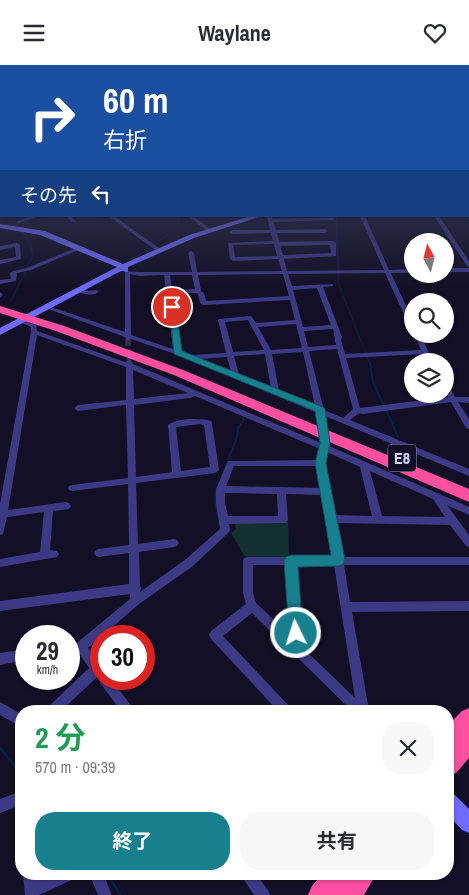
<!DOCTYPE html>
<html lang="ja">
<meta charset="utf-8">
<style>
:root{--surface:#fff;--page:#f7f7f7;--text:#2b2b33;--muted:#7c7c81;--accent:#187f8f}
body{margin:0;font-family:"Archivo Narrow","Noto Sans JP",sans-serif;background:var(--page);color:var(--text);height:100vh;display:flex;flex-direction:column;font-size:19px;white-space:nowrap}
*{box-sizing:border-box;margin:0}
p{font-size:16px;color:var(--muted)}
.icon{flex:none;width:28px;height:28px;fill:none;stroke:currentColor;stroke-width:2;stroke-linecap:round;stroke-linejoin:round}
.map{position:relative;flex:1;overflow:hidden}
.side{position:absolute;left:15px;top:640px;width:439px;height:175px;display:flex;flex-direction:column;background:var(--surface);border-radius:20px;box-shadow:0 1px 4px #0004}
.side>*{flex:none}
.top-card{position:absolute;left:0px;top:0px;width:470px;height:152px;box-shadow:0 1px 4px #0004;background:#1a4fa0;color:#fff;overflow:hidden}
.needle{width:32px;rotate:353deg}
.fabs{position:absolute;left:404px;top:168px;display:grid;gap:10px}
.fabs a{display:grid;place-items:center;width:50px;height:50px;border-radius:50%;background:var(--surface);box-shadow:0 1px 4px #0004;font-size:25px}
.speed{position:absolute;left:15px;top:560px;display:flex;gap:10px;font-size:25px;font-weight:700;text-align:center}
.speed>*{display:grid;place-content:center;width:65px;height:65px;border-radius:50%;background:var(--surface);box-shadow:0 1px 4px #0004;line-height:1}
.speed small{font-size:12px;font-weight:400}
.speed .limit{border:8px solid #d22;background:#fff;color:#111}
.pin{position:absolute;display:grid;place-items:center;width:42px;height:42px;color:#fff;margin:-21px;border:2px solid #fff;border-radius:50%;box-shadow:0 1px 5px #0007}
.me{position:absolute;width:55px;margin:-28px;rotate:356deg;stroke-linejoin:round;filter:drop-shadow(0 0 4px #0008)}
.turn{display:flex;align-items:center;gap:18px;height:105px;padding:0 20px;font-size:22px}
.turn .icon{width:65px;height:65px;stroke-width:2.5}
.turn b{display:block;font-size:35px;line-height:42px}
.then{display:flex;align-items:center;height:48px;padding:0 20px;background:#0003;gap:10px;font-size:19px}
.round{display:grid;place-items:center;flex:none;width:52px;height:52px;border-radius:20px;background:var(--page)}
.head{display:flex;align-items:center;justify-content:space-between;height:85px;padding:0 20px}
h1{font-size:30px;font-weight:700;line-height:38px;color:#1e9e55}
.primary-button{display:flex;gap:10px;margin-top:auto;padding:10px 20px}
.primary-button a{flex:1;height:58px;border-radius:20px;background:var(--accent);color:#fff;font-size:20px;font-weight:700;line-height:58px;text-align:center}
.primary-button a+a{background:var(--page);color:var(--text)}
header{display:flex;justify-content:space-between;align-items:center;height:65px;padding:0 20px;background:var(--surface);font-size:22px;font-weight:700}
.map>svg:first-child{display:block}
.green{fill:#12302f}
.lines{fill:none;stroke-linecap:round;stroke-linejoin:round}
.stream-far2{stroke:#0a1f44;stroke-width:1}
.stream-far1{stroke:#0a1f44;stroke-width:2}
.stream{stroke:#0a1f44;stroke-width:2.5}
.river{fill:#0a1f44;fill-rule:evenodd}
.street-tunnel{stroke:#312d47;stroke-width:6;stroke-dasharray:6 3;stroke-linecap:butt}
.street{fill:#3d3a85;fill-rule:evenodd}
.secondary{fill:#6f6bff;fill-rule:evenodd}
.highway{fill:#ff4fa3;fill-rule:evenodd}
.route{fill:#187f8f;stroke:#10535d}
.labels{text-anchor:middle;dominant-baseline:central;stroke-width:5;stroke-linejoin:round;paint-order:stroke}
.shield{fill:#130f26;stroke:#9e99be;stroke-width:1}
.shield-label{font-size:16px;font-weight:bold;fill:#d9d4ff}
</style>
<header><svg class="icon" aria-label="menu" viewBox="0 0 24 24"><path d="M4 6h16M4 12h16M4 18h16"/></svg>Waylane<svg class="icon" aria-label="heart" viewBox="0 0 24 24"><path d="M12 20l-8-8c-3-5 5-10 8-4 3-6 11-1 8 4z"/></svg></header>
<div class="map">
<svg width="469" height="830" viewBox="0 0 469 830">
<rect width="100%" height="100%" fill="#130f26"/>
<path class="green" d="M235 457H288L289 492H245L231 468 236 464Z"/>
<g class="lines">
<path class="stream-far2" d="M336 151 339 220 370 299
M134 194 180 161 177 151
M108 213 121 206
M11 236 33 191 30 178 22 167"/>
<path class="stream-far1" d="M370 297 373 317 384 340
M386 345 398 372
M222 411 237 372 238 363 243 356V351
M215 434 216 424"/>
<path class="stream" d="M215 433 219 459
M0 683 21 708
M108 809 120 830"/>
<path class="river" d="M469 149V155L464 151H469Z"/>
<path class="street-tunnel" d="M128 275 129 295"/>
<path class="street" d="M0 111H1V113H0Z
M0 134H1V137H0Z
M32 151H40L18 158 16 157Z
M66 151H71L76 156 72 157Z
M108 151H114L162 185 157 186Z
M188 151H193L212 165 207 166Z
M267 151H272V154L333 153 335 154 333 155 273 157 276 165 325 164 328 166 325 168H277L279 177 333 176 336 178V191L284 194 287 206 384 205 360 151H365L389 205 412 204V208H391L412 254V262L409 260 385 208 288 209 292 221 333 219V221L323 222 342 272 341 275 345 289 421 285 414 269H420L433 296H427L423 289 346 293 360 343 448 332 445 327V319H448L455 332H469V338L458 337 469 354V364L466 363 451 337 363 349 359 348 350 355 469 404V411L325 351 329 381 469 442V450L447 440 469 470V482L466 481 450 460 337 458 343 492H469V500H344L350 537 469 536V546L352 547 369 646H352L252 548 223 571 290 642 292 646H278L211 574 209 570 211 566 246 539 243 528V496L244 493 248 492H333L323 430 286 429 288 455 286 458 229 459 230 465 228 468 193 501 139 539 88 583 101 600V614H111L132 642 134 646H121L100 618 99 613 97 612 61 646H46L48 642 89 603 79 588 69 589V579L78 577 130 534V529L0 546V536L129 519V488L99 492 96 491 94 488 96 485 99 484 129 480 128 419 72 426 69 425 68 423 69 421 72 420 128 413 126 340 78 346 74 343 78 340 126 335V302L37 270 8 445 66 437 69 438 71 441 69 444 53 446 50 485 57 486 59 489 57 492 0 502V494L40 487 44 447 7 452 3 469 0 470V439L31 267V262L17 256 20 254 36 260 37 266 125 297 129 295H131L133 299 321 378 317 348 187 293 131 274 128 276 126 275 125 272 43 242 48 241 125 267V206L139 207H192L188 188 191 186 194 188 197 207 282 206 278 194 233 196 230 194 228 178 273 176 271 168 232 169 229 167 232 165H270ZM274 179 277 191 235 192 233 180ZM330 180 331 188 283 190 280 181ZM130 209 139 211 164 210 173 284 131 270ZM283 209 289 231 206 236 204 228 201 226 198 210ZM170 210H192L195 224 172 225ZM317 223 331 260 303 262 293 225ZM196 228 198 229 200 238 203 240 290 235 295 255 256 258 252 252 250 251 219 254 218 255 226 288 190 290 180 287 173 229ZM248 255 264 285 233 287 225 257ZM296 259 302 283 271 285 258 262ZM333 264C335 270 334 274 336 280L308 282 304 266ZM337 284 353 344 343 353 324 345 309 286ZM303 287 315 341 279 326 272 289ZM265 289 271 323 239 310 234 291ZM227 292 231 307 199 294ZM133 305 188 328 134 334ZM195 331 320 384 317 395 228 396 216 424V438L220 464 185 495 140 527 141 523 140 520 139 487 174 482 177 481 179 478 177 475 174 474 138 479 136 418 215 408 219 405 212 358 211 356C200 353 177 353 168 360L172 407 136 412 134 340 190 333ZM200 359 204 360 210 402 181 406 176 362ZM327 387 360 402 372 451 335 450 325 398ZM234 401H317L322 423 226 421ZM370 406 433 434 445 452 382 451ZM225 428 277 429 278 451H228L225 438ZM253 500H286L291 571 256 538 253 528ZM296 500H334L355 633 302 582Z
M434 151H439L469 196V202L467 201Z
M17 178 20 180 21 194 0 199V195L16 192 15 182 0 185V181Z
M78 182 83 183 31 205 17 208 16 216 0 219V215L11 214 10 208 13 206 27 203Z
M445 203H469V207H445Z
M77 223 86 226 96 225 99 227C92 232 83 229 75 226L74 225Z
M0 227 3 230 0 232Z
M26 584V595L0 600V588Z
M0 637 21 649V662L0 650Z
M21 726V740L0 748V734Z
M23 809H37L38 815 52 809H76L74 814 39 830H25Z
M89 809H103L112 830H98Z
M240 809H256L268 825 270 830H254Z"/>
<path class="secondary" d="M251 151H262L194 173 128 202V207L121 206 115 209 0 270V263L117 202 40 170 0 163V159L45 166 123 199 189 170Z
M448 727 455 730 469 744V768L462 765 448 750Z"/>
<path class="highway" d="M0 241 64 261 183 305 469 424V437L174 310 56 266 0 248Z
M469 643V693L456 708 448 711V660L462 646Z
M322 809H376L364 830H308L312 821Z"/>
</g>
<linearGradient id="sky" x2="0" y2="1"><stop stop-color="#0a0815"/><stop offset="0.49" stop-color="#333752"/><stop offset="1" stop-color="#333752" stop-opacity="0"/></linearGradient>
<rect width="469" height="226" fill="url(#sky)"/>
<path class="route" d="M169 240 176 242 182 286 323 342 325 344 330 378 326 398 345 495 343 499 339 501 298 502 303 568 301 572 296 574 291 572 289 568 284 496 286 492 291 490H331L315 398 320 378 315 346 174 289Z"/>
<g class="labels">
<rect class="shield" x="388" y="379.5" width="28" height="27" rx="4"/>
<g class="shield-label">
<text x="402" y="393">E8</text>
</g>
</g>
</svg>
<div class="fabs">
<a><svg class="needle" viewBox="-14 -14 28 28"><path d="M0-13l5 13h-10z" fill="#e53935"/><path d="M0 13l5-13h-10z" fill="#7c7c81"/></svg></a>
<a><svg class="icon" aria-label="search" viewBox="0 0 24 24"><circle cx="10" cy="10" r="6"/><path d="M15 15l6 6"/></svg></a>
<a><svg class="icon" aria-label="layers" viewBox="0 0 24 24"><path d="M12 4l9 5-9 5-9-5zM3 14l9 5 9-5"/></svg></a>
</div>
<div class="speed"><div>29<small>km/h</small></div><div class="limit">30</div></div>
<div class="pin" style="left:172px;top:242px;background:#d93025"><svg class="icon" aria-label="arrive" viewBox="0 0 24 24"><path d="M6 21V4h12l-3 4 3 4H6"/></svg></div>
<svg class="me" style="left:296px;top:568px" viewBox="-20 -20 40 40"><circle r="17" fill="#187f8f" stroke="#fff" stroke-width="3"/><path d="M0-11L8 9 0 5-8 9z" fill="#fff"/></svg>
<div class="top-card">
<div class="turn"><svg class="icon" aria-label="right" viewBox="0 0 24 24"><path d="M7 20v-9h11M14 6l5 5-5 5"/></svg><div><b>60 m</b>右折</div></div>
<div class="then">その先<svg class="icon" aria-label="left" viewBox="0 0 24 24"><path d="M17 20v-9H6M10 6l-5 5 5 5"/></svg></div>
</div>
<section class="side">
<div class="head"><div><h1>2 分</h1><p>570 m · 09:39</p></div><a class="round"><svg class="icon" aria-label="close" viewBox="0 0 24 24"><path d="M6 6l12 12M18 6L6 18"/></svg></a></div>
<div class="primary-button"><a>終了</a><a>共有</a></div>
</section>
</div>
